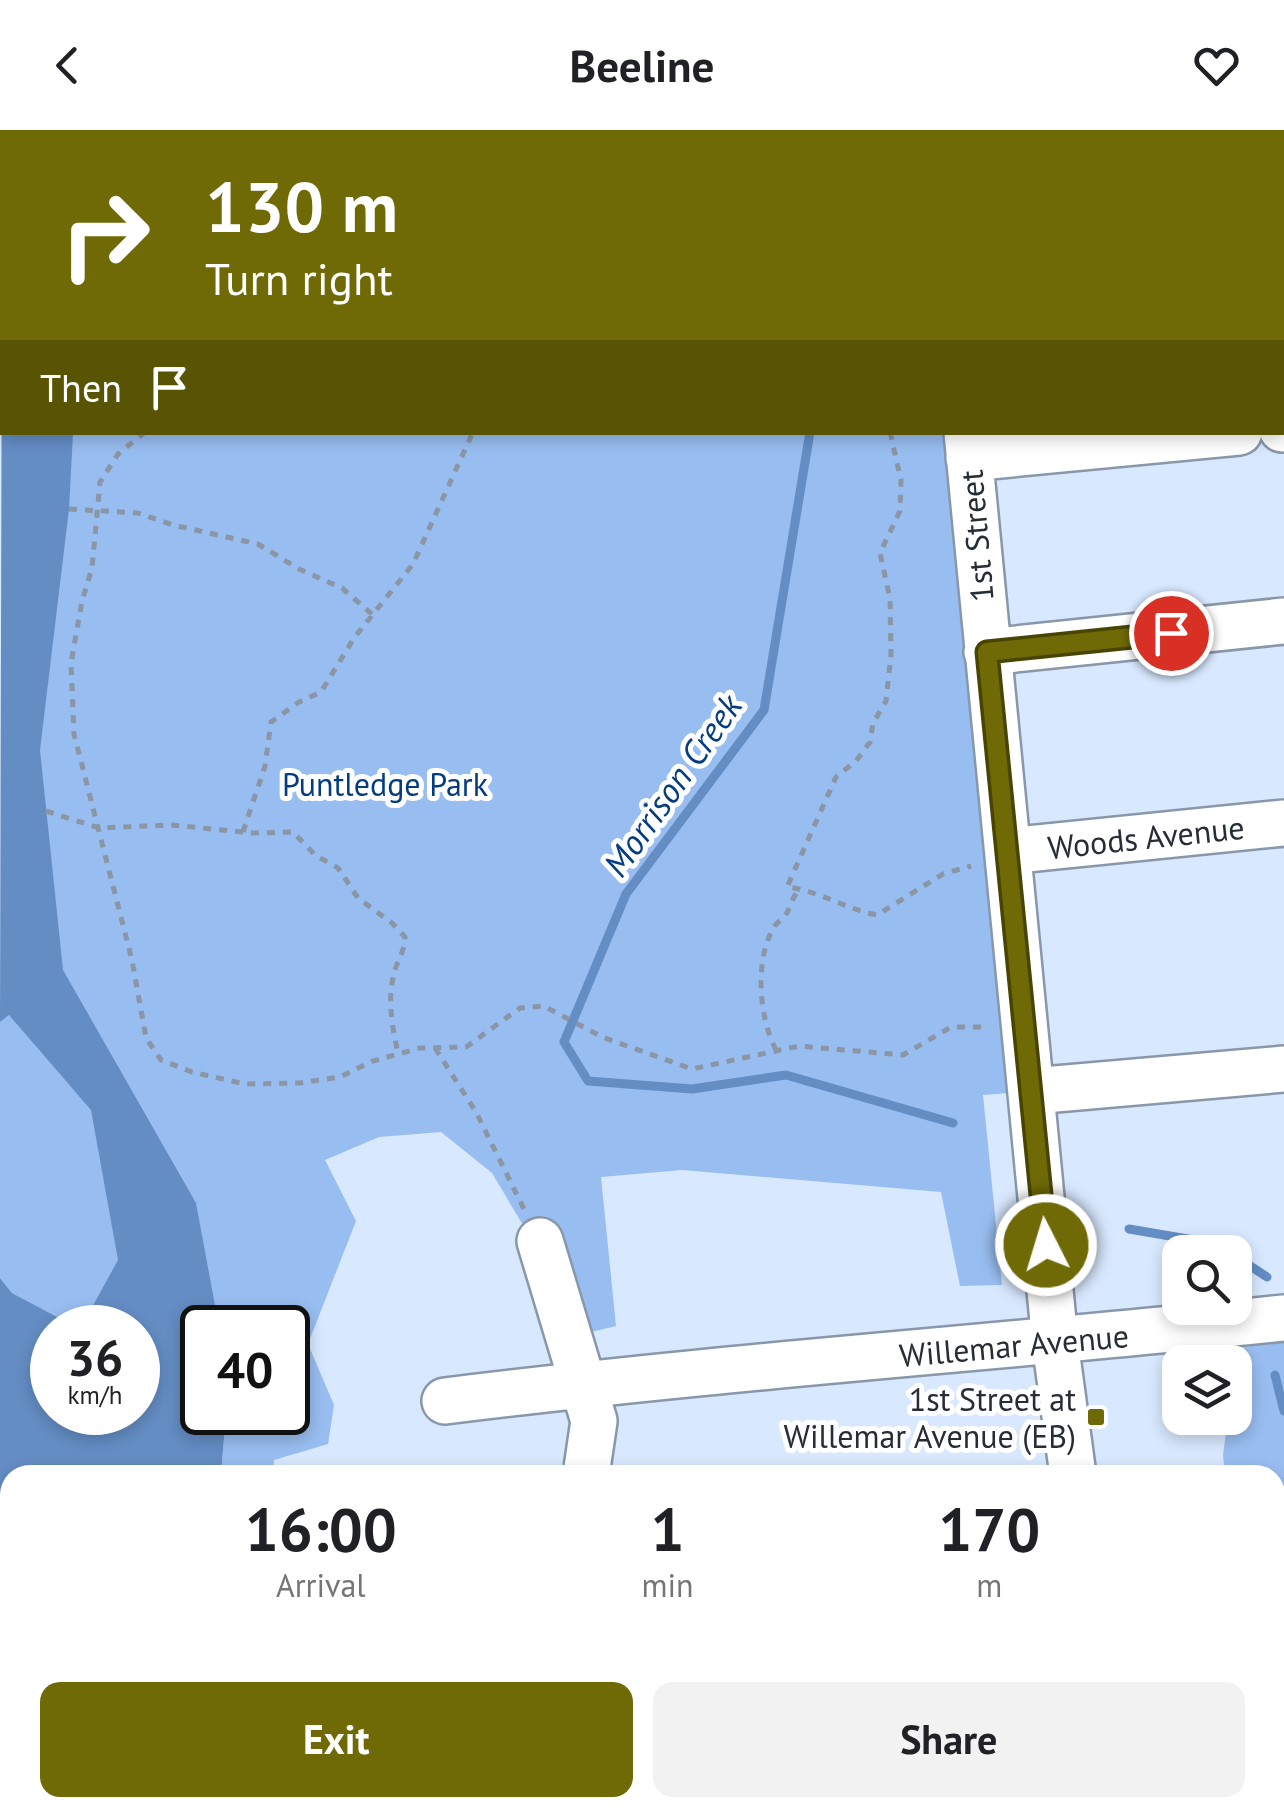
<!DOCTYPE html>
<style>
:root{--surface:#fff;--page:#f2f2f2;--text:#202124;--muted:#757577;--accent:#6f6a05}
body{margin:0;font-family:"PT Sans",sans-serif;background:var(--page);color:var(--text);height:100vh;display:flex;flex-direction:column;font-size:38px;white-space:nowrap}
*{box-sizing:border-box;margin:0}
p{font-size:32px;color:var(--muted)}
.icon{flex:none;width:55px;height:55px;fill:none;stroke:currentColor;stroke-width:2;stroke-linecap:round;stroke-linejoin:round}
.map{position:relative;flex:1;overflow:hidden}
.drawer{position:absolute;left:0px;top:1335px;width:1285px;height:352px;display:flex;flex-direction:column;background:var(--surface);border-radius:30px 30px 0 0;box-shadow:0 5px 15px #0003}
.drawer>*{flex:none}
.top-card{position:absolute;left:0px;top:0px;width:1285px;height:305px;box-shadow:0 5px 15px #0003;background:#6f6a05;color:#fff;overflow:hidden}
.tools{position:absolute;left:1162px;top:1105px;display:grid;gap:20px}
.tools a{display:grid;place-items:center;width:90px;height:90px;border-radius:20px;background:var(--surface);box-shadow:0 5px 15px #0003;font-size:50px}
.speed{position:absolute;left:30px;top:1175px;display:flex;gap:20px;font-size:50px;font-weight:700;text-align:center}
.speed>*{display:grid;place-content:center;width:130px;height:130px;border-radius:50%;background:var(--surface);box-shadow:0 5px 15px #0003;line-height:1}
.speed small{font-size:25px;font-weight:400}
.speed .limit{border:5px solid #111;border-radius:15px;background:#fff;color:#111}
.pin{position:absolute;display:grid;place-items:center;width:85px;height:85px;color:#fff;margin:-42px;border:5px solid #fff;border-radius:50%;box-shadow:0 2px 10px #0007}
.me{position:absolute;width:110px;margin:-55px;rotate:355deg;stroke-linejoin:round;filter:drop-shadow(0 0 8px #0008)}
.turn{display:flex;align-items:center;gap:35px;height:210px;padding:0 40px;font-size:45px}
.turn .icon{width:130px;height:130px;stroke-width:2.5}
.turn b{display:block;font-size:70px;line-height:85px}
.then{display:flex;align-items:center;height:95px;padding:0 40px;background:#0003;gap:20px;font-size:38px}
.eta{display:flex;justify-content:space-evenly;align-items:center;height:170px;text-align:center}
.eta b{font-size:60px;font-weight:700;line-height:70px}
.cta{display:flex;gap:20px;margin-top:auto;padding:20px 40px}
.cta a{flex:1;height:115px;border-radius:20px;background:var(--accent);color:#fff;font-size:40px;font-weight:700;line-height:115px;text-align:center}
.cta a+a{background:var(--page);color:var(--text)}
header{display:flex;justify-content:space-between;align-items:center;height:130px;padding:0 40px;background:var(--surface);font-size:45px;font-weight:700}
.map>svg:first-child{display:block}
.green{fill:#98bdf0}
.water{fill:#648dc4;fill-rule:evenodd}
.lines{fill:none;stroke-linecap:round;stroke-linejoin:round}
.stream{stroke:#648dc4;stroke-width:9}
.minor-casing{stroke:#8997ab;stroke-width:50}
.path{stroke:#8a95a5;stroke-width:5;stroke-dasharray:8 8;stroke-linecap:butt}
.minor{stroke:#fff;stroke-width:45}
.route-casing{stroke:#484503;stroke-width:25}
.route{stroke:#6f6a05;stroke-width:18}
.poi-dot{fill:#6f6a05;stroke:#fff;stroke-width:4}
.labels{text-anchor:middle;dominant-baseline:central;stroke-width:10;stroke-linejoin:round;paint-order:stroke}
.street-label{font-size:32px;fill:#272d35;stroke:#fff}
.park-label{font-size:32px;fill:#033d7f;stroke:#fff}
.poi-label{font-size:32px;fill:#272d35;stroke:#fff;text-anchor:end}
.water-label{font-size:35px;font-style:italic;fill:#043e81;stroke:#fff}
</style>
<header><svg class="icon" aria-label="back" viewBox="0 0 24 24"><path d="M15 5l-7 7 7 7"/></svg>Beeline<svg class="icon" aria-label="heart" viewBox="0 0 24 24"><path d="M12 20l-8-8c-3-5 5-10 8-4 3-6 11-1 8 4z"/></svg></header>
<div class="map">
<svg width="1284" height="1687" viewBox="0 0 1284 1687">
<rect width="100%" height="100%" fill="#d8e8fe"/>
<path class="green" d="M0 0H188L2 2 0 133Z
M456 0H939V2H451Z
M40 303H967L1032 961 983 965 1002 1155 960 1156 941 1062 682 1040 601 1047 616 1196 587 1203 492 1043 441 1002 379 1007 325 1030 356 1091 308 1214 334 1275 328 1314 274 1330 273 1345H221L226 1283 288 1282V1198H138L63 1190 12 1163 0 1148V892L8 885 16 654Z
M1284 1210V1489L1275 1487V1345H1225L1223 1325 1228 1288H1235L1236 1219Z
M0 1465 10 1499V1678H20L18 1687H0Z
M183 1678H260L269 1687H181Z"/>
<path class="water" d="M188 0H520L184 2Z
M2 130V302L73 303 69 379 40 620 63 840 196 1073 219 1197 202 1198V1282L226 1283 221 1345H10V1499L0 1465V1148L12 1163 63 1190 90 1181 118 1130 91 980 9 885 0 892ZM52 1198H138V1282H52Z
M20 1678H183L181 1687H18Z"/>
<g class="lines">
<path class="stream" d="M725 0 726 2
M810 302 764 580 626 764 564 912 588 951 692 959 786 945 953 993
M1129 1099 1217 1114 1230 1122
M1235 1126 1267 1147
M1275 1245 1284 1281"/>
<defs>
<path id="minor" d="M939 0V2
M1282 299 1284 298
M967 302 1055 1212 1073 1345
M969 328 1239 302
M987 522 1284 491
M1008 721 1284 693
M1032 961 1284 939
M540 1111 594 1291 586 1345
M445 1271C724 1236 1005 1217 1284 1188
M1111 1678 1112 1687
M1255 1678 1267 1687
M534 1687 536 1678"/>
</defs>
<use href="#minor" class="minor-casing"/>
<path class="path" d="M553 0 554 2
M787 0 790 2
M686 2 690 0
M145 302 118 324 100 352 92 438 82 471 71 533 74 604 132 830 146 908 161 930 192 942 245 954 300 953 340 947 373 931 420 918 466 917 520 878 544 876 602 907 692 939 799 916 903 925 951 897H989
M890 302 901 350 900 381 880 423 890 469 891 524 886 571 873 593 870 612 856 631 836 647 787 757C820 761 845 779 877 785L943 744 971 736
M69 379 138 383 173 395 258 414 299 439 342 458 374 486
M46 681 99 698 171 695 253 703 293 702 315 725 338 738 358 768 392 793 405 807C405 819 400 826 396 837 386 867 392 894 398 924
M243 702 265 636 271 592 299 572 321 562 354 508 413 434 473 302
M435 918 476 982 525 1081
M776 920C759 887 754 831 774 797 777 792 782 790 785 786 792 775 790 770 800 759"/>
<use href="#minor" class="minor"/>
</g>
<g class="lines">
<defs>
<path id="route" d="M1046 1115 987 522 1171 503"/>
</defs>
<use href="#route" class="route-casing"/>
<use href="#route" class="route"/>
</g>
<rect class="poi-dot" x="1086" y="1277" width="20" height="20" rx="5"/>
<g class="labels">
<g class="street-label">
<text transform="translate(976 406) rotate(-95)">1st Street</text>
<text transform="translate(1146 707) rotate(-6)">Woods Avenue</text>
<text transform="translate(1014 1215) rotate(-5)">Willemar Avenue</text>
</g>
<g class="park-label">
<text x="385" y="654">Puntledge Park</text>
</g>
<g class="poi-label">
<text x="1076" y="1269">1st Street at<tspan x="1076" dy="37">Willemar Avenue (EB)</tspan></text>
</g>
<g class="water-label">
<text transform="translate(672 655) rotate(-55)">Morrison Creek</text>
</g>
</g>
</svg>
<div class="tools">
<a><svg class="icon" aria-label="search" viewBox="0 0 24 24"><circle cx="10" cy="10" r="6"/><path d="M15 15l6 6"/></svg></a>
<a><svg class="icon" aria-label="layers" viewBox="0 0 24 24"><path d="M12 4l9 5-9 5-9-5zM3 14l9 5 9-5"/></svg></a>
</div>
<div class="speed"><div>36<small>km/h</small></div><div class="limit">40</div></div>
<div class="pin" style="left:1171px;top:503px;background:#d93025"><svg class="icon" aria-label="arrive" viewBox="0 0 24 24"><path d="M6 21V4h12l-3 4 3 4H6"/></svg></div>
<svg class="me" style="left:1046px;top:1115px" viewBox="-20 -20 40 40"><circle r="17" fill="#6f6a05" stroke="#fff" stroke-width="3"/><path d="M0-11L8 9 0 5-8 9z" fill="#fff"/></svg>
<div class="top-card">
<div class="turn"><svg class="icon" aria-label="right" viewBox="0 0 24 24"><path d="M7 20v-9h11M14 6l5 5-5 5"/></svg><div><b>130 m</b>Turn right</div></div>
<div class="then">Then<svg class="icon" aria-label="arrive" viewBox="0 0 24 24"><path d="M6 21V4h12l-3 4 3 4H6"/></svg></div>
</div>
<section class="drawer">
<div class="eta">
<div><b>16:00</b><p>Arrival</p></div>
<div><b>1</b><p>min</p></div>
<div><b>170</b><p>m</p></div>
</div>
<div class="cta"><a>Exit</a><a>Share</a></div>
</section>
</div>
